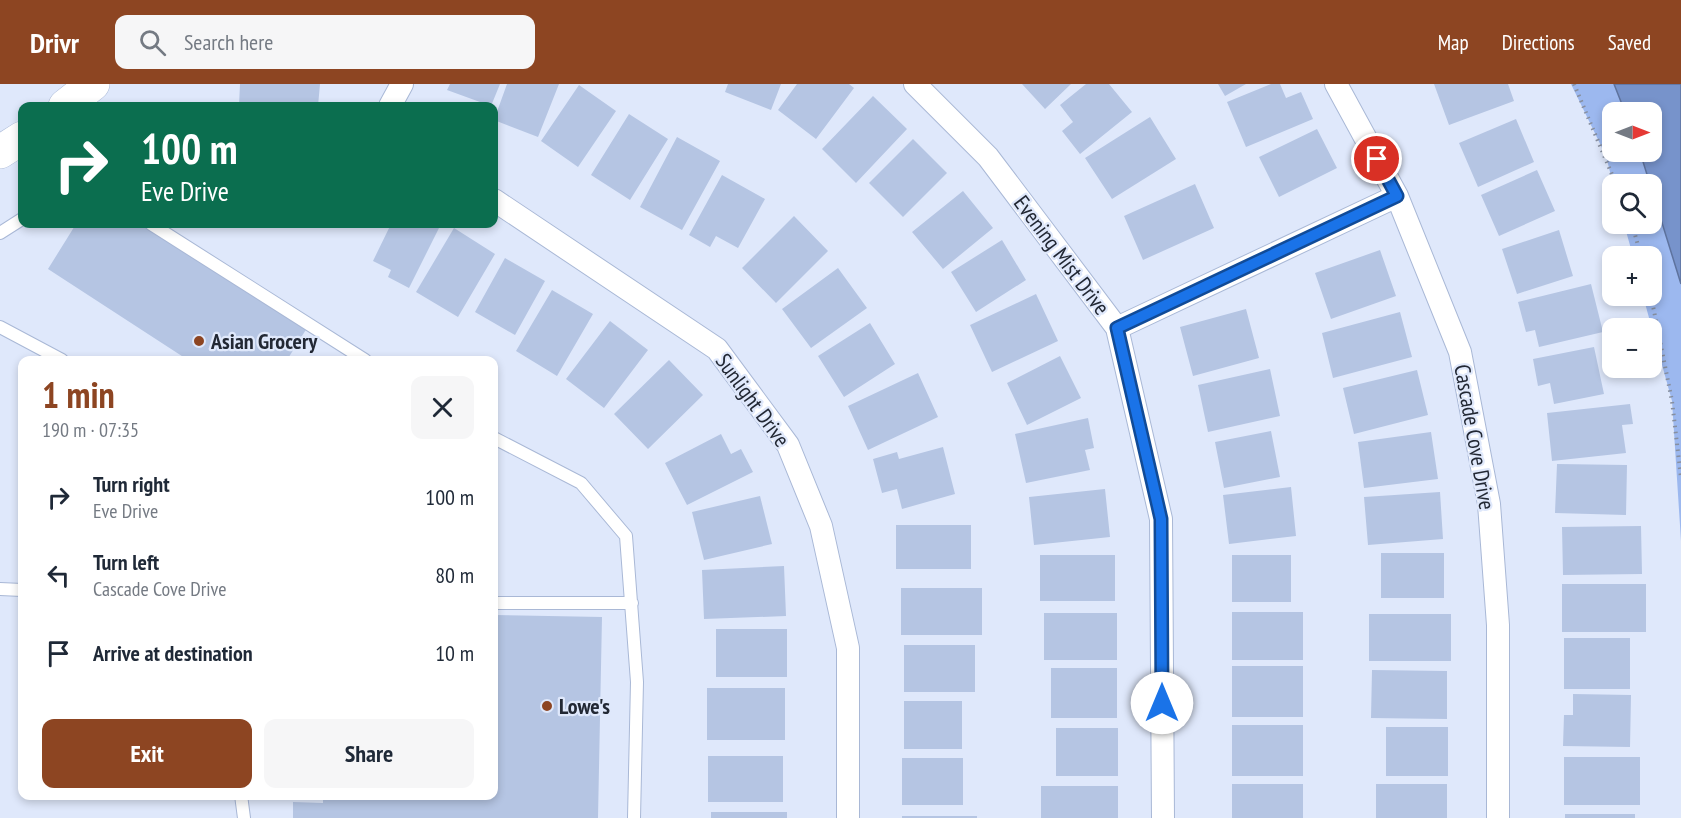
<!DOCTYPE html>
<meta charset="utf-8">
<style>
:root{--surface:#fff;--page:#f6f6f7;--text:#1f2937;--muted:#747a83;--accent:#8d4522}
body{margin:0;font-family:"PT Sans Narrow",sans-serif;background:var(--page);color:var(--text);height:100vh;display:flex;flex-direction:column;font-size:22px;white-space:nowrap}
*{box-sizing:border-box;margin:0}
p{font-size:20px;color:var(--muted)}
.icon{flex:none;width:33px;height:33px;fill:none;stroke:currentColor;stroke-width:2;stroke-linecap:round;stroke-linejoin:round}
.map{position:relative;flex:1;overflow:hidden}
.side{position:absolute;left:18px;top:272px;width:480px;height:444px;display:flex;flex-direction:column;background:var(--surface);border-radius:12px;box-shadow:0 3px 9px #0003}
.side>*{flex:none}
.top-card{position:absolute;left:18px;top:18px;width:480px;height:126px;border-radius:12px;box-shadow:0 3px 9px #0003;background:#0b6e4f;color:#fff;overflow:hidden}
.needle{width:39px;rotate:90deg}
.fabs{position:absolute;left:1602px;top:18px;display:grid;gap:12px}
.fabs a{display:grid;place-items:center;width:60px;height:60px;border-radius:12px;background:var(--surface);box-shadow:0 3px 9px #0003;font-size:30px}
.pin{position:absolute;display:grid;place-items:center;width:51px;height:51px;color:#fff;margin:-26px;border:3px solid #fff;border-radius:50%;box-shadow:0 2px 6px #0007}
.me{position:absolute;width:66px;margin:-33px;rotate:0deg;stroke-linejoin:round;filter:drop-shadow(0 0 4px #0008)}
.turn{display:flex;align-items:center;gap:21px;height:126px;padding:0 24px;font-size:27px}
.turn .icon{width:78px;height:78px;stroke-width:2.5}
.turn b{display:block;font-size:42px;line-height:51px}
.round{display:grid;place-items:center;flex:none;width:63px;height:63px;border-radius:12px;background:var(--page)}
.headline{display:flex;align-items:center;justify-content:space-between;height:102px;padding:0 24px}
h1{font-size:36px;font-weight:700;line-height:45px;color:var(--accent)}
.cta{display:flex;gap:12px;margin-top:auto;padding:12px 24px}
.cta a{flex:1;height:69px;border-radius:12px;background:var(--accent);color:#fff;font-size:24px;font-weight:700;line-height:69px;text-align:center}
.cta a+a{background:var(--page);color:var(--text)}
ul{padding:0;list-style:none}
li{display:flex;align-items:center;gap:18px;height:78px;padding:0 24px}
li div{flex:1}
li b{display:block;font-size:22px}
li em{font-style:normal}
header{display:flex;align-items:center;gap:36px;box-sizing:border-box;height:84px;padding:0 30px;background:var(--accent);color:#fff}
header strong{font-size:28px}
nav{display:flex;gap:33px;margin-inline-start:auto;font-size:21px}
.search{width:420px;height:54px;background:var(--page);display:flex;align-items:center;gap:15px;box-sizing:border-box;padding:0 21px;border-radius:12px;color:var(--muted);font-size:22px}
.map>svg:first-child{display:block}
.green{fill:#9cb8ef;fill-rule:evenodd}
.water{fill:#7793cb;stroke:#5e739e;stroke-width:1.5}
.building{fill:#b5c5e3}
.lines{fill:none;stroke-linecap:round;stroke-linejoin:round}
.lane-casing{stroke:#a9b8d6;stroke-width:14}
.street-casing{stroke:#a9b8d6;stroke-width:24}
.secondary-casing{stroke:#a9b8d6;stroke-width:34}
.path{stroke:#878f9f;stroke-width:4;stroke-dasharray:1.5 4.5;stroke-linecap:butt}
.lane{stroke:#fff;stroke-width:12}
.street{stroke:#fff;stroke-width:22}
.secondary{stroke:#fff;stroke-width:33}
.route-casing{stroke:#114b97;stroke-width:15}
.route{stroke:#1a73e8;stroke-width:10}
.poi-dot{fill:#8d4522;stroke:#dfe8fb;stroke-width:2}
.labels{text-anchor:middle;dominant-baseline:central;stroke-width:4.5;stroke-linejoin:round;paint-order:stroke}
.street-label{font-size:22px;fill:#222834;stroke:#dfe8fb}
.poi-label{font-size:22px;font-weight:bold;fill:#222834;stroke:#dfe8fb;text-anchor:start}
</style>
<header>
<strong>Drivr</strong>
<div class="search"><svg class="icon" aria-label="search" viewBox="0 0 24 24"><circle cx="10" cy="10" r="6"/><path d="M15 15l6 6"/></svg>Search here</div>
<nav><a>Map</a><a>Directions</a><a>Saved</a></nav>
</header>
<div class="map">
<svg width="1681" height="734" viewBox="0 0 1681 734">
<rect width="100%" height="100%" fill="#dfe8fb"/>
<path class="green" d="M1571 0H1681V457L1672 317 1643 212H1652V172H1633L1624 140H1652V100H1613L1606 72ZM1612 28H1652V68H1612Z"/>
<path class="water" d="M1614 0H1681V200L1640 68H1652V28H1625Z"/>
<path class="building" d="M240 0H320L318 22H239Z
M450 0H500L491 22 447 6Z
M507 0H559L538 53 494 36Z
M728 0H781L771 26 725 8Z
M797 0H849L854 4 816 55 778 26Z
M1022 0H1071L1045 25Z
M1086 0H1109L1132 28 1080 70 1062 47 1073 38 1060 21Z
M1218 0H1246L1225 12Z
M1271 0H1280L1286 14 1301 8 1313 35 1246 63 1227 18Z
M1434 0H1508L1514 17 1449 41Z
M579 1 616 27 578 83 541 57Z
M873 12 907 45 856 99 822 65Z
M629 30 668 55 630 116 591 91Z
M1150 33 1176 75 1112 115 1085 74Z
M1516 35 1534 78 1478 103 1459 59Z
M1317 45 1337 84 1279 113 1259 73Z
M677 53 720 77 682 146 640 123Z
M913 55 947 89 903 133 869 99Z
M1537 86 1555 127 1499 152 1481 111Z
M722 91 765 115 738 164 716 152 710 163 689 151Z
M1195 100 1214 144 1143 176 1124 132Z
M963 107 993 144 943 185 912 148Z
M794 132 828 167 776 219 742 184Z
M76 140H140L307 244 287 276H188L48 185Z
M391 140H441L409 204 388 193 391 186 373 177Z
M454 144 495 170 458 233 416 208Z
M1559 146 1573 192 1517 210 1502 165Z
M1002 156 1026 196 976 228 951 188Z
M1380 166 1396 212 1331 235 1315 189Z
M505 174 545 197 515 251 475 228Z
M838 184 867 224 811 264 782 225Z
M1591 200 1603 248 1539 263 1535 246 1526 248 1518 218Z
M552 206 593 230 557 292 516 267Z
M1036 210 1058 257 992 288 970 241Z
M1246 225 1259 274 1193 292 1180 243Z
M1400 228 1412 273 1333 294 1322 249Z
M610 237 648 266 604 324 566 295Z
M870 239 895 280 844 313 818 272Z
M1594 263 1604 310 1554 320 1550 299 1538 302 1533 275Z
M1060 272 1081 314 1027 341 1007 299Z
M669 276 703 311 648 365 614 330Z
M1270 285 1280 332 1208 348 1198 301Z
M1417 286 1428 331 1354 350 1343 304Z
M918 289 938 333 868 366 848 322Z
M1630 320 1633 340 1622 341 1626 369 1552 377 1547 329Z
M1088 334 1094 364 1085 366 1090 386 1026 399 1015 350Z
M1271 347 1280 393 1224 404 1215 358Z
M1431 348 1438 395 1364 404 1358 358Z
M721 350 731 370 741 365 753 388 687 421 665 379Z
M943 363 955 410 902 425 897 405 882 409 873 375 897 368 899 375Z
M1557 380 1627 381 1626 431 1555 429Z
M1291 403 1296 452 1229 460 1223 411Z
M1105 405 1110 453 1034 461 1029 413Z
M1440 408 1443 455 1368 461 1364 413Z
M760 412 772 460 704 476 692 428Z
M896 441H971V485H896Z
M1641 442 1642 490 1563 491 1562 443Z
M1381 469H1444V514H1381Z
M1040 471H1115V517H1040Z
M1232 471H1291V518H1232Z
M784 482 786 532 704 535 702 486Z
M1562 500H1646V548H1562Z
M901 504H982V551H901Z
M1232 528H1303V576H1232Z
M1044 529H1117V576H1044Z
M1369 530H1451V577H1369Z
M494 531 602 533 598 734H293V718L323 719V711H494Z
M716 545H787V593H716Z
M1564 554H1630V605H1564Z
M904 561H975V608H904Z
M1232 582H1303V633H1232Z
M1051 584H1117V634H1051Z
M1372 586 1447 587V635L1371 634Z
M707 604H785V656H707Z
M1573 610 1631 611 1630 663 1563 662 1564 631H1573Z
M904 617H962V665H904Z
M1232 641H1303V692H1232Z
M1386 643H1448V692H1386Z
M1056 644H1118V692H1056Z
M708 672H783V718H708Z
M1564 673H1640V721H1564Z
M902 674H963V721H902Z
M1232 700H1303V734H1232Z
M1376 700H1447V734H1376Z
M1041 702H1118V734H1041Z
M711 728H787V734H711Z
M1565 730H1635V734H1565Z
M902 732H977V734H902Z"/>
<g class="lines">
<defs>
<path id="lane" d="M151 140 365 276
M0 149 22 135
M0 243 62 276
M494 354 581 399 626 452 637 598 634 734
M0 505 22 506
M494 519H632
M241 711 244 734"/>
<path id="street" d="M915 0 988 73 1117 244 1161 435 1163 734
M1336 0 1397 112 1460 268 1489 420 1498 541V734
M390 22 402 0
M494 116 717 265 788 361 821 442 848 564V734
M1117 244 1397 112"/>
<path id="secondary" d="M65 22 93 0
M0 68 22 54"/>
</defs>
<use href="#lane" class="lane-casing"/>
<use href="#street" class="street-casing"/>
<use href="#secondary" class="secondary-casing"/>
<path class="path" d="M1574 0 1616 100
M1632 140 1641 172
M1651 212 1672 317 1681 394"/>
<use href="#lane" class="lane"/>
<use href="#street" class="street"/>
<use href="#secondary" class="secondary"/>
</g>
<g class="lines">
<defs>
<path id="route" d="M1162 619 1161 435 1117 244 1397 112 1377 75"/>
</defs>
<use href="#route" class="route-casing"/>
<use href="#route" class="route"/>
</g>
<g class="poi-dot">
<circle cx="199" cy="257" r="6"/>
<circle cx="547" cy="622" r="6"/>
</g>
<g class="labels">
<g class="street-label">
<text transform="translate(1062 171) rotate(53)">Evening Mist Drive</text>
<text transform="translate(753 316) rotate(54)">Sunlight Drive</text>
<text transform="translate(1475 353) rotate(80)">Cascade Cove Drive</text>
</g>
<g class="poi-label">
<text x="211" y="257">Asian Grocery</text>
<text x="559" y="622">Lowe's</text>
</g>
</g>
</svg>
<div class="fabs">
<a><svg class="needle" viewBox="-14 -14 28 28"><path d="M0-13l5 13h-10z" fill="#e53935"/><path d="M0 13l5-13h-10z" fill="#747a83"/></svg></a>
<a><svg class="icon" aria-label="search" viewBox="0 0 24 24"><circle cx="10" cy="10" r="6"/><path d="M15 15l6 6"/></svg></a>
<a>+</a>
<a>−</a>
</div>
<div class="pin" style="left:1377px;top:75px;background:#d93025"><svg class="icon" aria-label="arrive" viewBox="0 0 24 24"><path d="M6 21V4h12l-3 4 3 4H6"/></svg></div>
<svg class="me" style="left:1162px;top:619px" viewBox="-20 -20 40 40"><circle r="19" fill="#fff"/><path d="M0-13L10 11 0 6-10 11z" fill="#1a73e8"/></svg>
<div class="top-card">
<div class="turn"><svg class="icon" aria-label="right" viewBox="0 0 24 24"><path d="M7 20v-9h11M14 6l5 5-5 5"/></svg><div><b>100 m</b>Eve Drive</div></div>
</div>
<section class="side">
<div class="headline"><div><h1>1 min</h1><p>190 m · 07:35</p></div><a class="round"><svg class="icon" aria-label="close" viewBox="0 0 24 24"><path d="M6 6l12 12M18 6L6 18"/></svg></a></div>
<ul>
<li><svg class="icon" aria-label="right" viewBox="0 0 24 24"><path d="M7 20v-9h11M14 6l5 5-5 5"/></svg><div><b>Turn right</b><p>Eve Drive</p></div><em>100 m</em></li>
<li><svg class="icon" aria-label="left" viewBox="0 0 24 24"><path d="M17 20v-9H6M10 6l-5 5 5 5"/></svg><div><b>Turn left</b><p>Cascade Cove Drive</p></div><em>80 m</em></li>
<li><svg class="icon" aria-label="arrive" viewBox="0 0 24 24"><path d="M6 21V4h12l-3 4 3 4H6"/></svg><div><b>Arrive at destination</b></div><em>10 m</em></li>
</ul>
<div class="cta"><a>Exit</a><a>Share</a></div>
</section>
</div>
